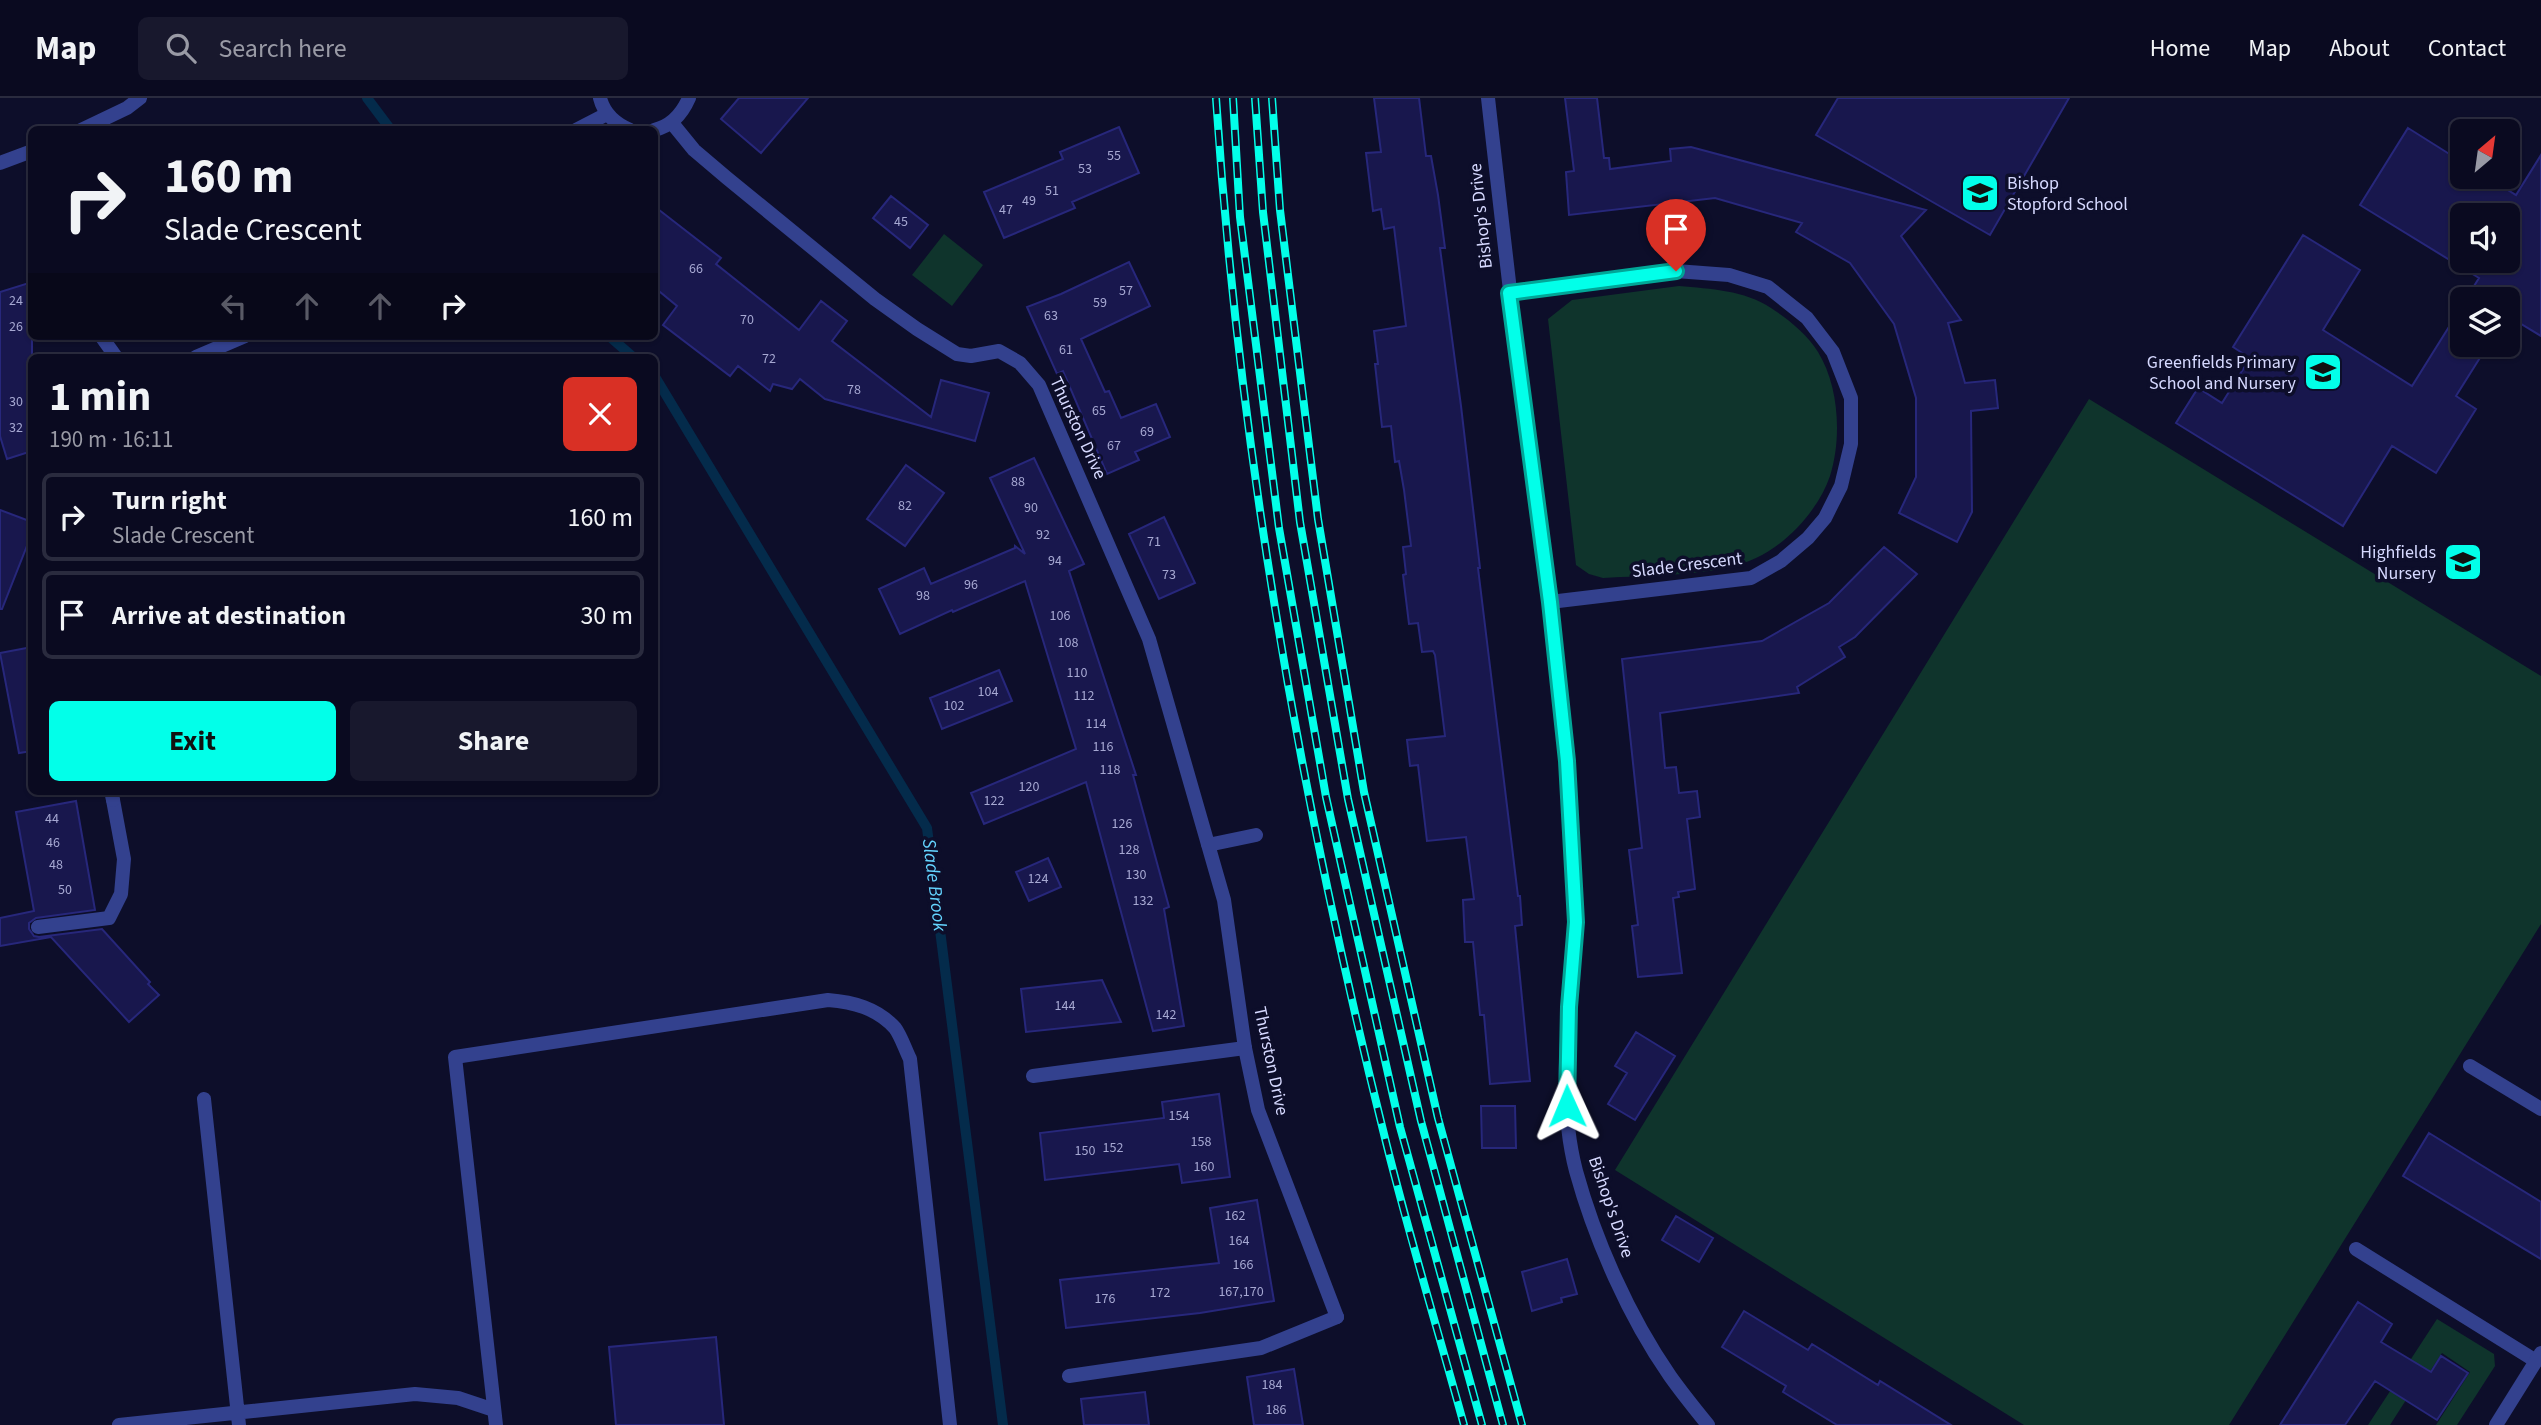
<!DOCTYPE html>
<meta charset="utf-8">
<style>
:root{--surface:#0a0a20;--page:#18182d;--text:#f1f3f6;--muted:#999aa5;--line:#2a2b3e;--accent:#02ffe9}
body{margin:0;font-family:"Source Sans 3",sans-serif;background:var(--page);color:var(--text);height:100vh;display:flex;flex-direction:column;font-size:26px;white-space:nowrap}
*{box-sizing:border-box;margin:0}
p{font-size:23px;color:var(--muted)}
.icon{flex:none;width:38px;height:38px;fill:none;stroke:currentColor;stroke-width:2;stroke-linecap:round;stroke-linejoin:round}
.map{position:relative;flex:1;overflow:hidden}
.details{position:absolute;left:28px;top:256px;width:630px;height:441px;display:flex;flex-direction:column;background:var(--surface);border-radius:10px;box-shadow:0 2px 5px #0004,0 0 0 2px var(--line)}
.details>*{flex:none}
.guide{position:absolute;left:28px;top:28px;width:630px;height:214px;border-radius:10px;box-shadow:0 2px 5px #0004,0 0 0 2px var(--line);background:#0a0a20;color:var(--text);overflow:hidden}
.needle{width:46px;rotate:29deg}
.buttons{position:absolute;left:2450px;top:21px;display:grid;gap:14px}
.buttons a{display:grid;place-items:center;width:70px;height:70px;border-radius:10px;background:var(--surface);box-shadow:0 2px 5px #0004,0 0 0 2px var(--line);font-size:35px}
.pin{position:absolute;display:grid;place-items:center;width:60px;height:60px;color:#fff;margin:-72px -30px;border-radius:50% 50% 50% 0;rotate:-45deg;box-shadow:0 0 7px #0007}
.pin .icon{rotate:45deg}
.me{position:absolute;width:77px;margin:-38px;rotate:359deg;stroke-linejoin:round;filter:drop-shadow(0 0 5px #0008)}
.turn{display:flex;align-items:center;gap:24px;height:147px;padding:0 21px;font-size:32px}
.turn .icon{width:91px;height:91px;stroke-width:2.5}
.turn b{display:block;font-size:49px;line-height:60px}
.lanes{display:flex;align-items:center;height:66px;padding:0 21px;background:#0003;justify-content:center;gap:35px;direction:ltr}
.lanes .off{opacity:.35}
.round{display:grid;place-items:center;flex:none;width:74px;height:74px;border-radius:10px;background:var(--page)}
.summary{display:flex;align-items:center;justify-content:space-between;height:119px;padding:0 21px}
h1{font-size:42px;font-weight:700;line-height:52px}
.action{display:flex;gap:14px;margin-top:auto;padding:14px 21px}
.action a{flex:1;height:80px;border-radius:10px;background:var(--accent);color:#111;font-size:28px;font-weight:700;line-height:80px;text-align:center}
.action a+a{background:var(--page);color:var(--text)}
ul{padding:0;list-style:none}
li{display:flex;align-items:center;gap:21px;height:88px;margin:0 14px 10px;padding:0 7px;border:4px solid var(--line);border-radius:10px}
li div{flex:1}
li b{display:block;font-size:26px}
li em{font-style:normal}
header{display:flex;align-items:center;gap:42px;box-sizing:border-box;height:98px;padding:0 35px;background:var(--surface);border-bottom:2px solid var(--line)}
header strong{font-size:33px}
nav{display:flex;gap:38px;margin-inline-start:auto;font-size:24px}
.search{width:490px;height:63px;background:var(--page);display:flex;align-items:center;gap:18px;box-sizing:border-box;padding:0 24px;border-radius:10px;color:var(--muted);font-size:26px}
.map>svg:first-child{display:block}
.green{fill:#0f342c}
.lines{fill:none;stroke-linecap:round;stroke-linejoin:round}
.stream{stroke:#042b4b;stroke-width:10}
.building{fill:#18174d;stroke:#27277b;stroke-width:2;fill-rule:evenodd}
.lane{stroke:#33418e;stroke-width:14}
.street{stroke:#33418e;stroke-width:14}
.rail-casing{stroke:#02ffe9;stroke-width:8}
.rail{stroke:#0d0e2a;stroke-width:5;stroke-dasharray:16;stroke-linecap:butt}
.route-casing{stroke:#01a697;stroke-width:18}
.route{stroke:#02ffe9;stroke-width:12}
.labels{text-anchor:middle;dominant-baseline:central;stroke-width:7;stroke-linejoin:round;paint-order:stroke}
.number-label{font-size:14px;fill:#a6a8d2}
.poi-label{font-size:18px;fill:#d6d9ff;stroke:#0d0e2a;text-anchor:end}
.street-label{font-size:18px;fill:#d6d9ff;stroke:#0d0e2a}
.water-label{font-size:19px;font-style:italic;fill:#64d4ff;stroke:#0d0e2a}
</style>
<header>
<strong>Map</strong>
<div class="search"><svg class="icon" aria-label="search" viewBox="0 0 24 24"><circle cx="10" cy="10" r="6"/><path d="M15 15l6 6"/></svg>Search here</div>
<nav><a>Home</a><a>Map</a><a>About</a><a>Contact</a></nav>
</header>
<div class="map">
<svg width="2541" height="1327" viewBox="0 0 2541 1327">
<rect width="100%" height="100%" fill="#0d0e2a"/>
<path class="green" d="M944 136 983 167 952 208 912 177Z
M1679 188C1711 191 1744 192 1771 210 1788 221 1807 236 1818 254 1839 288 1842 340 1830 378 1819 411 1787 446 1756 460 1718 479 1647 477 1603 480L1589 476 1576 467 1548 221 1572 202Z
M2089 301 2541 578V826L2229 1327H2024L1615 1072Z
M2437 1221 2494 1256 2495 1268 2457 1327H2436L2470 1274 2442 1255 2410 1304 2406 1302 2390 1327H2368Z"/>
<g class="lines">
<path class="stream" d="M367 0 391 32
M609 238 633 259
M654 277 927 730 1003 1327"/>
</g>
<path class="building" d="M739 0H808L761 55 721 21Z
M1374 0H1419L1426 58H1431L1438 97 1445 150H1440L1461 308 1480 470H1478L1518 798H1520L1522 827 1515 828 1530 983 1490 986 1484 917H1480L1473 844H1465L1463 802 1474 801 1466 739 1427 743 1418 667 1410 668 1407 642 1445 638 1435 557 1433 553 1422 554 1418 525 1409 526 1403 477 1406 476 1403 449 1411 448 1404 392 1399 363 1395 364 1391 328 1382 329 1375 266H1378L1374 233 1406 228 1394 129 1384 131 1381 111 1373 113 1366 55 1381 54Z
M1565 0H1597L1604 60H1609L1610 71 1671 63 1670 51 1691 49 1926 112 1901 138 1961 222 1948 225 1965 285 1995 282 1998 310 1971 313 1972 414 1957 444 1899 415 1916 379V300L1894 226 1850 165 1796 134 1802 125 1715 100 1569 117 1566 74 1574 73Z
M1838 0H2069L1990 137 1816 37Z
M1119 29 1139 75 1072 104 1075 110 1004 140 984 94 1063 61 1060 54Z
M2408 30 2462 64V79H2487L2516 97 2541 57V238L2508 218V201H2466L2479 180 2360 107ZM2462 117H2508V163H2462Z
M891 98 928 127 910 150 873 120Z
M654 108 721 160 716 166 799 232 821 203 847 223 832 243 931 319 941 282 989 295 975 343 825 301 800 281 792 291 773 286 770 293 738 268 730 278 663 227 677 208 654 189Z
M2303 137 2360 172 2323 232 2412 288 2462 208V247H2488L2456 298 2476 311 2436 375 2392 348 2343 428 2176 325 2198 290 2222 305 2250 260 2233 249Z
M1129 164 1150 208 1081 241 1105 294 1109 293 1121 320 1156 306 1170 339 1135 354 1139 362 1107 376 1063 273 1057 276 1027 209 1061 196Z
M32 184V353L7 361 0 338V194Z
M1034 360 1084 466 1069 473 1136 677H1133L1169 809 1164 811 1184 928 1153 933 1086 684 984 726 971 695 1076 651 1025 483 953 514 952 512 900 536 879 491 924 470 931 486 1015 450V448L1025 456 990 380Z
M906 367 944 395 905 448 867 421Z
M0 412 32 424V435L2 511H0Z
M1164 419 1195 485 1159 501 1129 436Z
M1884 449 1917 476 1855 539 1839 549 1845 559 1797 589 1799 595 1660 615 1665 670 1676 669 1679 695 1697 693 1700 719 1687 721 1695 791 1678 794 1679 799 1673 800 1682 875 1638 879 1632 828 1638 827 1629 752 1642 750 1622 561 1762 543 1829 505Z
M32 549V653L19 655 0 555Z
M999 572 1012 603 942 631 930 600Z
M76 703 95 812 36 820 29 825V831L34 838 39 839 102 831 150 884 148 886 159 897 129 924 51 839 0 848V820L34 813 16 714Z
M1048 760 1061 789 1029 803 1016 774Z
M1102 882 1121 924 1026 934 1021 891Z
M1636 934 1675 958 1635 1022 1608 1006 1627 975 1615 968Z
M1219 996 1230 1079 1182 1085 1179 1066 1045 1082 1040 1035 1164 1020 1162 1004Z
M1481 1008H1515L1516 1050H1482Z
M2429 1035 2541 1104V1161L2403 1078Z
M1257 1102 1274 1203 1200 1215 1066 1230 1060 1182 1219 1165 1210 1110Z
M1676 1118 1713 1140 1699 1164 1662 1142Z
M1567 1161 1577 1196 1561 1200 1562 1204 1532 1213 1522 1174Z
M2358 1204 2392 1226 2381 1244 2431 1274 2441 1258 2468 1275 2437 1322 2375 1283 2345 1327H2280Z
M1744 1213 1808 1252 1812 1246 1878 1287 1880 1283 1951 1327H1837L1783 1294 1786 1288 1722 1249Z
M716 1239 724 1327H616L609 1249Z
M1294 1271 1303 1327H1254L1247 1279Z
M1145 1294 1149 1327H1084L1081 1301Z"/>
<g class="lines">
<path class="lane" d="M81 32 127 10 140 0
M0 65 32 53
M101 238 116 259
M38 829 109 820 121 796 124 761 113 702
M2470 968 2541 1011
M1033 978 1245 950
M204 1001 239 1327
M2356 1151 2536 1263
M1069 1278 1261 1250 1337 1219
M119 1327 415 1296 458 1300 494 1312
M496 1327 455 959 828 902C853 904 877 910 895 930 901 938 905 951 910 961L950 1327"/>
<path class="street" d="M600 0C604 16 616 26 630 32
M1488 0C1501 116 1514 232 1529 348 1545 471 1562 593 1570 717 1573 753 1577 790 1575 826 1572 907 1555 993 1576 1073 1595 1142 1629 1219 1670 1278 1682 1295 1695 1311 1708 1327
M672 25 694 52 727 80 875 201 917 231 957 256 971 258 999 253 1020 265 1039 287 1149 541 1224 802 1245 950 1258 1012 1337 1219
M576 32 607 16
M654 32C672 28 682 16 689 0
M1509 195 1676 173 1729 177 1768 189 1807 220 1833 254 1851 300V346L1841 388 1825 420 1808 440 1781 463 1751 480 1550 504
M196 259 245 238
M111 693 113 702
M1208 747 1256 737
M2496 1327 2541 1255"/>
<defs>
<path id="rail" d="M1216 0C1239 348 1299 694 1383 1032 1407 1131 1437 1229 1464 1327
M1233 0 1240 119 1279 430 1326 699 1400 1029 1482 1327
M1255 0 1263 114 1300 424 1348 701 1421 1023 1503 1327
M1272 0 1280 112 1318 421 1364 694 1438 1020 1522 1327"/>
</defs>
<use href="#rail" class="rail-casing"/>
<use href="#rail" class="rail"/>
</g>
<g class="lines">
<defs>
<path id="route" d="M1567 1008 1569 909 1576 824 1567 663 1550 504 1509 195 1676 173"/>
</defs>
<use href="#route" class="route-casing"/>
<use href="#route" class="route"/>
</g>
<defs>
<symbol id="school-square" viewBox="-11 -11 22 22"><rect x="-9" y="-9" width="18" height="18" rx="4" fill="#02ffe9" stroke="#0d0e2a"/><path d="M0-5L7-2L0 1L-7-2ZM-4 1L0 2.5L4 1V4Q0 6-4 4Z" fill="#111"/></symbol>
</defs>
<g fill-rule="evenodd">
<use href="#school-square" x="1958" y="73" width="44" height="44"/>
<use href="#school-square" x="2301" y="252" width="44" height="44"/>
<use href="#school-square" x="2441" y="442" width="44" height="44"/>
</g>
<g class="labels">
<g class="number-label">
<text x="1114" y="58">55</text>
<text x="1085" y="71">53</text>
<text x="1052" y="93">51</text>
<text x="1029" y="103">49</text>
<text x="1006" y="112">47</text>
<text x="901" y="124">45</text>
<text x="696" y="171">66</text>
<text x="1126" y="193">57</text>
<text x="16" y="203">24</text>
<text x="1100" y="205">59</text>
<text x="1051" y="218">63</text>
<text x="747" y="222">70</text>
<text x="16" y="229">26</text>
<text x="1066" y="252">61</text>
<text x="769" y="261">72</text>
<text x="854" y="292">78</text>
<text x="16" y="304">30</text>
<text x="1099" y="313">65</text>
<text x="16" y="330">32</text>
<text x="1147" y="334">69</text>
<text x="1114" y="348">67</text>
<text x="1018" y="384">88</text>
<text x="905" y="408">82</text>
<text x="1031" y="410">90</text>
<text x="1043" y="437">92</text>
<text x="1154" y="444">71</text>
<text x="1055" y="463">94</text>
<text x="1169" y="477">73</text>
<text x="971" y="487">96</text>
<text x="923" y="498">98</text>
<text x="1060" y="518">106</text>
<text x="1068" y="545">108</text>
<text x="1077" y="575">110</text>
<text x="988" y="594">104</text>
<text x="1084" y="598">112</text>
<text x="954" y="608">102</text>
<text x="1096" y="626">114</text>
<text x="1103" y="649">116</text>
<text x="1110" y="672">118</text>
<text x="1029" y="689">120</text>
<text x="994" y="703">122</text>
<text x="52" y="721">44</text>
<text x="1122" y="726">126</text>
<text x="53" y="745">46</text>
<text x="1129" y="752">128</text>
<text x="56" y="767">48</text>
<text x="1136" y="777">130</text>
<text x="1038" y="781">124</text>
<text x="65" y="792">50</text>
<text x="1143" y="803">132</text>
<text x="1065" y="908">144</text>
<text x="1166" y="917">142</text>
<text x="1179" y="1018">154</text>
<text x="1201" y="1044">158</text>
<text x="1113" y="1050">152</text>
<text x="1085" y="1053">150</text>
<text x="1204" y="1069">160</text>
<text x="1235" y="1118">162</text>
<text x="1239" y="1143">164</text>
<text x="1243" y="1167">166</text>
<text x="1241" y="1194">167,170</text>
<text x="1160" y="1195">172</text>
<text x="1105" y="1201">176</text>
<text x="1272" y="1287">184</text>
<text x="1276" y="1312">186</text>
</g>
<g class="poi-label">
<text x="2007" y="85" text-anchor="start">Bishop<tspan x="2007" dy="21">Stopford School</tspan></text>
<text x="2296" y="264">Greenfields Primary<tspan x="2296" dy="21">School and Nursery</tspan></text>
<text x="2436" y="454">Highfields<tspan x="2436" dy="21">Nursery</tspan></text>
</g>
<g class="street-label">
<text transform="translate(1481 118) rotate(-96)">Bishop's Drive</text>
<text transform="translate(1078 330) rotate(65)">Thurston Drive</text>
<text transform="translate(1687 467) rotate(-7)">Slade Crescent</text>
<text transform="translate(1271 963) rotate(78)">Thurston Drive</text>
<text transform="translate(1611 1109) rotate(71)">Bishop's Drive</text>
</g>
<g class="water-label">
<text transform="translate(934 787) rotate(83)">Slade Brook</text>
</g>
</g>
</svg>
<div class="buttons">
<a><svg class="needle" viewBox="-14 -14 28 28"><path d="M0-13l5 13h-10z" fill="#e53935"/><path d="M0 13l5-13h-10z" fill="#999aa5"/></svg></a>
<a><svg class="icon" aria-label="sound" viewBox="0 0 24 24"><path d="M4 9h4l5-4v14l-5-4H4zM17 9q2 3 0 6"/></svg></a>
<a><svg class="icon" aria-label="layers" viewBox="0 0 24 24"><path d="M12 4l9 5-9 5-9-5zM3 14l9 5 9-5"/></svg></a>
</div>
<div class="pin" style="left:1676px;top:173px;background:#d93025"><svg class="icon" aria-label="arrive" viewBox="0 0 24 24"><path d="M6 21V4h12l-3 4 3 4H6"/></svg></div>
<svg class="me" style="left:1567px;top:1008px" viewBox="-20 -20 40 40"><path d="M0-17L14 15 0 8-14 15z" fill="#02ffe9" stroke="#fff" stroke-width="4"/></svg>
<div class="guide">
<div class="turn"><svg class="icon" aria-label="right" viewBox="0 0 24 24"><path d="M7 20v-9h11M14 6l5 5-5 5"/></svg><div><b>160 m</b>Slade Crescent</div></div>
<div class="lanes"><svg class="icon off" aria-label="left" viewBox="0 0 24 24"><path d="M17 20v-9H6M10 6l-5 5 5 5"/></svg><svg class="icon off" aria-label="ahead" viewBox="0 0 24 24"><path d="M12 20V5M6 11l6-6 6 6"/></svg><svg class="icon off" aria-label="ahead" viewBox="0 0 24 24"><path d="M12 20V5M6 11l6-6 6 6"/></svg><svg class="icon" aria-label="right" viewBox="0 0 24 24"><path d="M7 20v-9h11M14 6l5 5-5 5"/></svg></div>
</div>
<section class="details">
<div class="summary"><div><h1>1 min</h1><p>190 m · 16:11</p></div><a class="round" style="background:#d93025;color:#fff"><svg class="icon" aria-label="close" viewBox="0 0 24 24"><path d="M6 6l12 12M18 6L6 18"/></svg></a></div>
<ul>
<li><svg class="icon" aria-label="right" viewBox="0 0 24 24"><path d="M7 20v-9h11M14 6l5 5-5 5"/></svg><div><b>Turn right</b><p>Slade Crescent</p></div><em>160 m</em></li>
<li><svg class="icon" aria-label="arrive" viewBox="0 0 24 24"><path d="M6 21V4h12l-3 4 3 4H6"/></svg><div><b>Arrive at destination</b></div><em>30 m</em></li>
</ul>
<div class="action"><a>Exit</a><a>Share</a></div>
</section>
</div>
